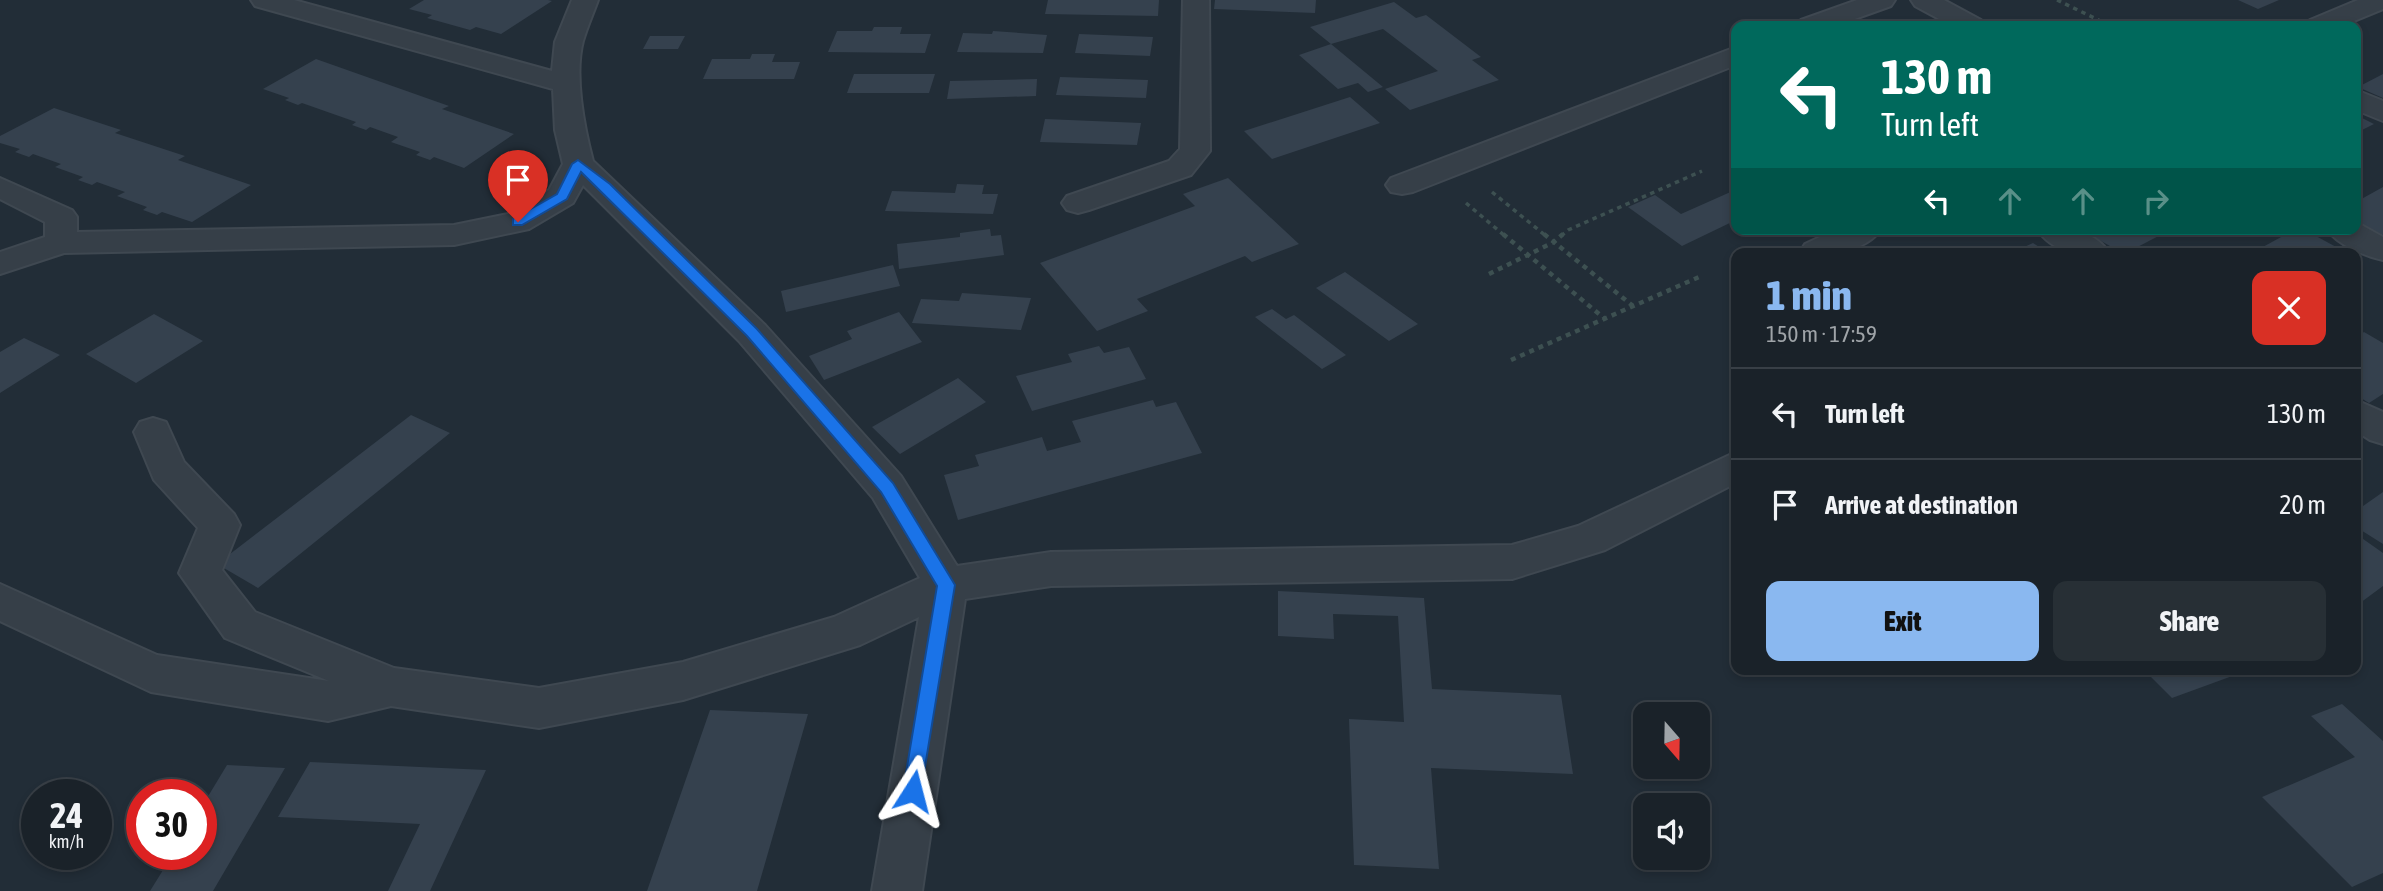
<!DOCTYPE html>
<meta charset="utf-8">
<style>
:root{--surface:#1a2229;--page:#272f35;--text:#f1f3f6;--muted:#9fa4a8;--line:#383f46;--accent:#8ab8f0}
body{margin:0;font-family:"Asap Condensed",sans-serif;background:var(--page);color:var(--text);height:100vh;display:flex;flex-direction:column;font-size:26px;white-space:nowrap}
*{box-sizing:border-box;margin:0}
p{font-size:23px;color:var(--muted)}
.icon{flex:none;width:38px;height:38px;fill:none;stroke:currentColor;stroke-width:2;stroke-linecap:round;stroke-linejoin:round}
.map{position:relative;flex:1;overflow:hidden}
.details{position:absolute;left:1731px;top:248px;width:630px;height:427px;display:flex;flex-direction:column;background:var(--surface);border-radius:14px;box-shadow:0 4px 10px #0003,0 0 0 2px var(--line)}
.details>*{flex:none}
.hud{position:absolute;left:1731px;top:21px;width:630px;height:214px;border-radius:14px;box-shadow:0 4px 10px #0003,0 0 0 2px var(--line);background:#00695c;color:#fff;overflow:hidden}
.needle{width:46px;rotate:160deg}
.controls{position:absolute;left:1633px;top:702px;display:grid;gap:14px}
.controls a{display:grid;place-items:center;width:77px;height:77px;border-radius:14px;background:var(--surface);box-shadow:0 4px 10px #0003,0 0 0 2px var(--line);font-size:35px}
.speed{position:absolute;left:21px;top:779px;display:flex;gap:14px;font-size:35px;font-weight:700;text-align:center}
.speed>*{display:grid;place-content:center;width:91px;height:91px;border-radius:50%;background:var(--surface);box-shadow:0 4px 10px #0003,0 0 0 2px var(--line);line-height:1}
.speed small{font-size:18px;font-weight:400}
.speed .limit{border:10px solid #d22;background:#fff;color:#111}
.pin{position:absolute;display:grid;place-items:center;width:60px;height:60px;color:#fff;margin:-72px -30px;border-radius:50% 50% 50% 0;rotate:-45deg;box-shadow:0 0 7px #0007}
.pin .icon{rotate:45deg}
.me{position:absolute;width:77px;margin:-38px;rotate:9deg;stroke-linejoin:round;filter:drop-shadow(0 0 5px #0008)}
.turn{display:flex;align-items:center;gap:24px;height:147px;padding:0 35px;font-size:32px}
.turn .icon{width:91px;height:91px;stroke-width:2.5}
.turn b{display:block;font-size:49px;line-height:60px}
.lanes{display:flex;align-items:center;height:66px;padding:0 35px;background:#0003;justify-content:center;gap:35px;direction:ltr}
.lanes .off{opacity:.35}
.round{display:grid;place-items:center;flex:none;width:74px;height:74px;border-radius:14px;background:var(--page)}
.headline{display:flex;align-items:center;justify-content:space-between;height:119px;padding:0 35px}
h1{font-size:42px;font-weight:800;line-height:52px;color:var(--accent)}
.action{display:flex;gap:14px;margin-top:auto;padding:14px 35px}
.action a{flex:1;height:80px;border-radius:14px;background:var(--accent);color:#111;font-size:28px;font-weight:800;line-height:80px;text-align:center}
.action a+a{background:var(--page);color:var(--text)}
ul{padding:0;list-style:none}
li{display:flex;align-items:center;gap:21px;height:91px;padding:0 35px;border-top:2px solid var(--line)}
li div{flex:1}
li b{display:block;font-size:26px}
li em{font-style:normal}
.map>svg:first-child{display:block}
.building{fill:#35414e}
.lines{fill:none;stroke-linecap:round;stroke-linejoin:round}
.minor-casing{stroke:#3f4851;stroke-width:4}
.path-far1{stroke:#3d5051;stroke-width:3.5;stroke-dasharray:4.5 4.5;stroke-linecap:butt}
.path{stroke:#3d5051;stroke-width:4.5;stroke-dasharray:5 5;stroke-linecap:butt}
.minor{fill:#363f48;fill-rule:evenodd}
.route{fill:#1a73e8;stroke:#114b97;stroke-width:2}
</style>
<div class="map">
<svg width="2383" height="891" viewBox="0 0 2383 891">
<rect width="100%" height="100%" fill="#222d37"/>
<path class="building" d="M424 0H548L552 1 501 34 476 27 470 30 427 18 432 15 409 9Z
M1048 0H1159L1158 16 1045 14Z
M1215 0H1316L1315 13 1214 9Z
M2238 0H2279L2258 9Z
M1394 2 1416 18 1426 15 1481 57 1472 60 1499 80 1410 110 1385 89 1438 71 1383 29 1331 44 1310 27Z
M874 27H902L900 34H931L925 53 828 52 837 31H872Z
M993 31 1047 35 1043 53 957 52 963 33 992 34Z
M1079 34 1153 37 1150 56 1075 53Z
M650 36H685L678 49H643Z
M1331 44 1383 87 1368 92 1358 83 1338 89 1299 55Z
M752 54H775L772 62H800L794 79H703L712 59H750Z
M316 59 449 106 442 109 514 134 464 168 434 157 430 160 416 155 420 152 391 142 398 137 370 127 366 130 352 125 356 122 302 103 298 105 285 100 289 98 263 89Z
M854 74H935L929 93H847Z
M2383 74V98L2358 87Z
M1060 77 1148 80 1146 98 1056 95Z
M1037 79 1036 96 947 99 950 81Z
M1350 97 1380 123 1272 159 1244 131Z
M54 108 121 130 115 133 185 156 178 160 251 185 192 222 162 212 157 215 143 210 147 207 117 196 125 192 97 182 92 185 78 180 83 177 55 167 61 164 33 154 29 157 15 152 20 149 0 143V136Z
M2356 115 2374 124 2356 133Z
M1045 119 1141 123 1137 145 1040 142Z
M1228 178 1299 244 1252 262 1245 256 1137 299 1148 311 1097 331 1040 263 1195 206 1183 194Z
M957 184 984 185 982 194H998L993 214 885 211 892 191 955 193Z
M2383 187V235L2356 221V202Z
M1735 190 1736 220 1682 246 1628 207 1655 195 1681 214Z
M990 229 991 236 1001 235 1004 255 899 269 897 244 960 237V233Z
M2080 229H2172L2124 254Z
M2296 229H2303L2349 254H2250Z
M2033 243 2050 254H2009Z
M893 265 900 286 786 312 781 291Z
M1345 272 1418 324 1389 341 1316 288Z
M962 293 1031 298 1021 330 912 323 921 299 959 301Z
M1272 309 1286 319 1294 315 1346 355 1322 369 1255 317Z
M899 312 922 342 824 380 809 356 852 339 847 331Z
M154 314 203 341 136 383 86 354Z
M2364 332 2383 343V394L2369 403 2356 395V337Z
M24 338 60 355 0 393V352Z
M1099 346 1104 353 1129 347 1146 379 1032 411 1016 376 1072 362 1068 354Z
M958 378 986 402 900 454 872 427Z
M1153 400 1156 407 1176 402 1202 453 958 520 944 475 979 466 975 455 1042 437 1047 451 1081 442 1072 421Z
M411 415 450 433 258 588 217 564Z
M2383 492V544L2356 527V511Z
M2356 534 2383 553V586L2356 606Z
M1278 591 1424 598 1432 689 1561 695 1573 774 1431 768 1439 869 1354 865 1349 719 1404 722 1398 616 1333 614 1334 639 1278 636Z
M2144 670H2246V671L2172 698Z
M2342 704 2383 741V873L2352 887 2262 797 2355 757 2311 716Z
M710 710 808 714 757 891H647Z
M310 762 486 770 430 891H388L420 824 278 817Z
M227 765 285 768 213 891H150L173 854H201V808Z"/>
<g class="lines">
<defs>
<path id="minor" d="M251 0H294L552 71 555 42 572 0H598C593 14 587 27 583 41 574 75 584 127 593 161L765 325 901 476 957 566 1051 552 1512 545 1578 526 1736 452V483L1605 550 1512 579 1051 586 965 599 922 891H872L919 617 860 645 683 700 539 728 391 706 328 721 151 692 0 621V584L157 655 329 681 225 638 179 573 198 528 154 480 134 432 140 422 153 418 166 422 184 462 234 514 240 525 222 570 255 612 394 668 539 688 683 662 834 617 920 578 873 498 739 341 583 185 573 203 529 229 454 245 64 253 0 274V252L45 237V222L0 199V178L72 210 77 217V232L454 225 508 214 549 190 563 164 555 130 553 89 255 6Z
M1183 0H1209L1210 151 1191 175 1089 210 1078 213 1067 210 1062 203 1067 196 1169 161 1180 149Z
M1857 0H1895L1891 6 1835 26H1797L1801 20Z
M1911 0H1944L1981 20 1985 26H1952L1915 6Z
M2358 0H2383V9L2342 26H2306L2310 20Z
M1736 47V65L1413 192 1402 194 1391 192 1386 185 1391 178Z
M2356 90 2383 101V121L2356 110Z
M2356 222 2383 237V260C2365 256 2337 245 2327 229H2356Z
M1837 229H1881C1865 254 1825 254 1799 254L1805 244Z
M2037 229C2064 229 2094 228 2110 254 2082 254 2055 256 2037 229Z
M2356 400 2383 412V444L2370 440 2356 431Z"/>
</defs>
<use href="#minor" class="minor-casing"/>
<path class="path-far1" d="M2057 0 2111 26
M1492 192 1546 236
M1466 203 1505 236
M1561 236 1568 230 1702 171"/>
<path class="path" d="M1503 234 1605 319
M1544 234 1633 306
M1489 274 1554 242 1563 234
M1511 360 1699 277"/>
<use href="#minor" class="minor"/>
</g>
<path class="route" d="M578 160 610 184 757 329 893 483 952 580 955 585 920 797 913 800 906 797 903 791 937 586 881 492 747 336 581 172 567 199 522 225H513V219L557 194 572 164Z"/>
</svg>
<div class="controls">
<a><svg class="needle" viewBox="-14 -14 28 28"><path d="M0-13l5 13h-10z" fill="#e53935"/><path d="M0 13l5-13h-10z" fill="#9fa4a8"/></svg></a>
<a><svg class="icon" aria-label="sound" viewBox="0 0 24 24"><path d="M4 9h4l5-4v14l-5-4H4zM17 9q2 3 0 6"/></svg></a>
</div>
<div class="speed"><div>24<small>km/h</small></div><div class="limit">30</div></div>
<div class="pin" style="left:518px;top:222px;background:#d93025"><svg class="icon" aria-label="arrive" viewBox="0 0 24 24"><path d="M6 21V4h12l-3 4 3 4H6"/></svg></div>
<svg class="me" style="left:913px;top:791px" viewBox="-20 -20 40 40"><path d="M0-17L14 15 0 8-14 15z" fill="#1a73e8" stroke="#fff" stroke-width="4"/></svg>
<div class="hud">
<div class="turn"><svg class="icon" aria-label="left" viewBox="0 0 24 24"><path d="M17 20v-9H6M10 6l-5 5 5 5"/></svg><div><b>130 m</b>Turn left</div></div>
<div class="lanes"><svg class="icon" aria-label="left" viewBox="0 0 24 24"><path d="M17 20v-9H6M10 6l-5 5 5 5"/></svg><svg class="icon off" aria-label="ahead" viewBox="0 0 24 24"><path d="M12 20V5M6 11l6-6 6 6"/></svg><svg class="icon off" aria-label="ahead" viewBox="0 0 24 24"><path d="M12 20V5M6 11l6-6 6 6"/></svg><svg class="icon off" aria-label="right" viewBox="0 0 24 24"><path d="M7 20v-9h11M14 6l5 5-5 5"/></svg></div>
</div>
<section class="details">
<div class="headline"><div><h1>1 min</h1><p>150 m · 17:59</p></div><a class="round" style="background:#d93025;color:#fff"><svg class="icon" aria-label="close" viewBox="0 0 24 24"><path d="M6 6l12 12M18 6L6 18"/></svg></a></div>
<ul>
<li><svg class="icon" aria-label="left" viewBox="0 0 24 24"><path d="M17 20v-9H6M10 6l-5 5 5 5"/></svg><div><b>Turn left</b></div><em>130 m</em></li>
<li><svg class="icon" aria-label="arrive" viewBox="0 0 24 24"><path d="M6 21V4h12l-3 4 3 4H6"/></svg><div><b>Arrive at destination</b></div><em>20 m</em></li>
</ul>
<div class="action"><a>Exit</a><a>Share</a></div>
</section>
</div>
